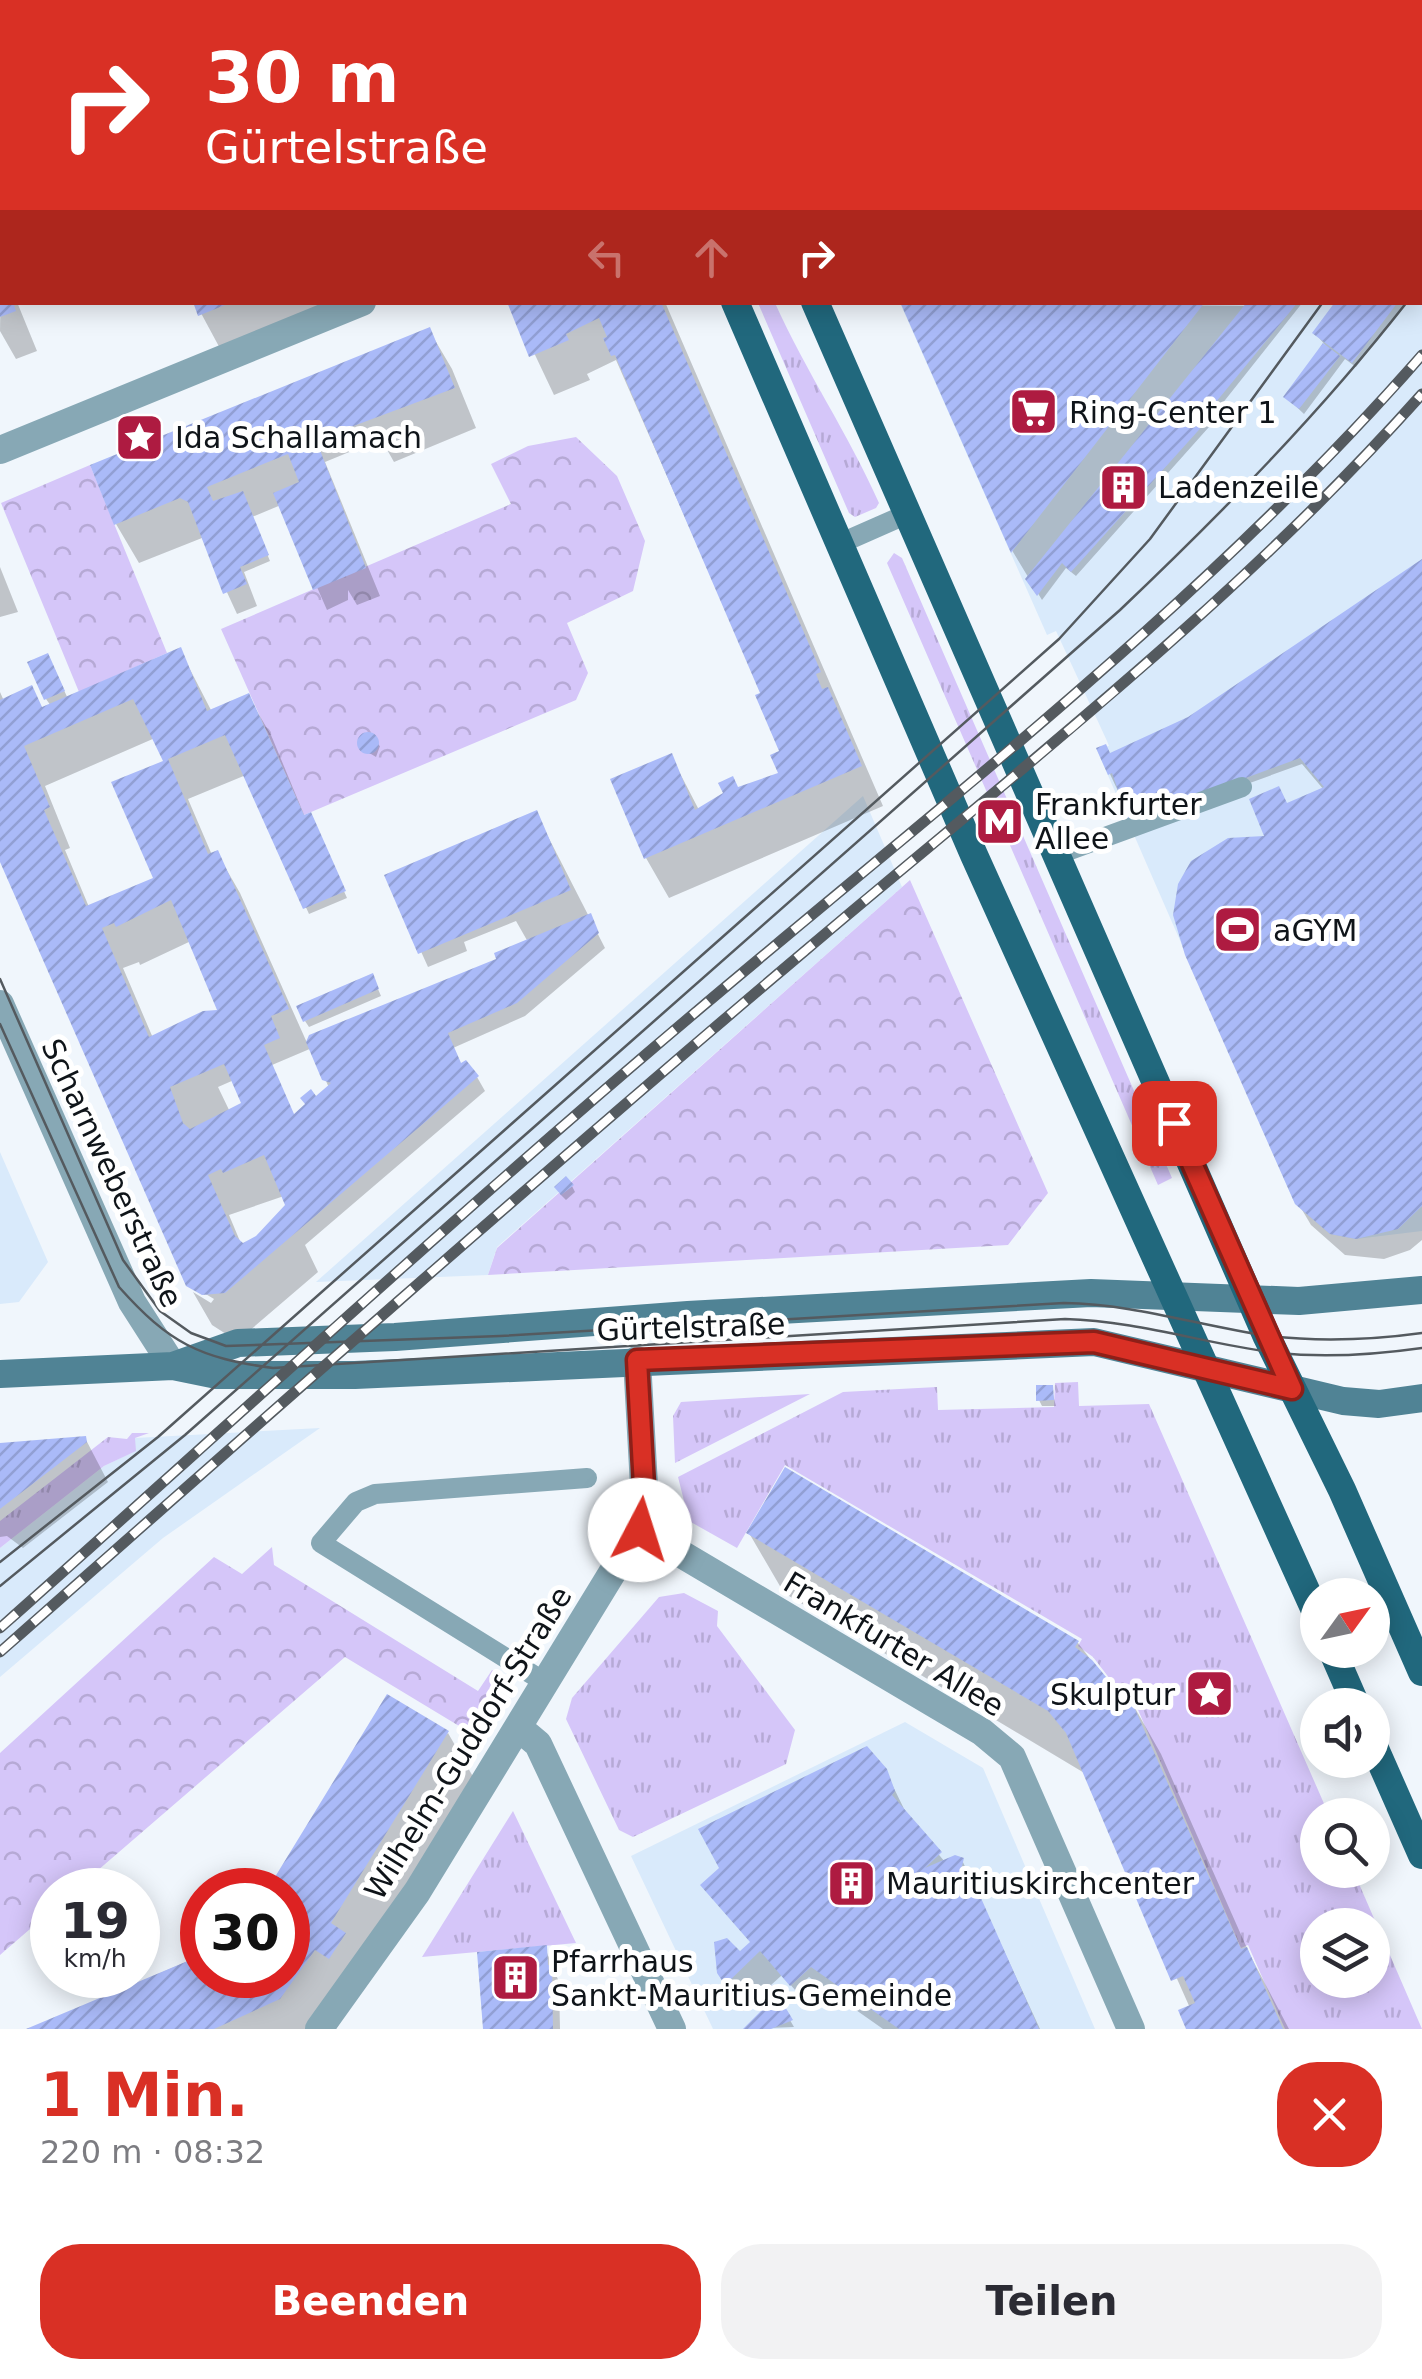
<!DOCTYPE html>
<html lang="de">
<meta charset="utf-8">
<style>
:root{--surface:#fff;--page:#f2f2f3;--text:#2b2b33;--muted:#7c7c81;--accent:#d93025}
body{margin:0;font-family:"DejaVu Sans",sans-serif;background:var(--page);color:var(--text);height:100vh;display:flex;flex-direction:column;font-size:38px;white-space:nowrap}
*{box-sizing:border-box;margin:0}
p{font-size:32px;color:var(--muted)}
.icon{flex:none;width:55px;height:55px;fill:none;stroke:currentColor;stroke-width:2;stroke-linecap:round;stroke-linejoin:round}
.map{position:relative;height:2029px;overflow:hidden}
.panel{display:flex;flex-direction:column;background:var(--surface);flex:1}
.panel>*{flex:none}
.banner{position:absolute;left:0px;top:0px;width:1422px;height:305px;box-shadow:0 5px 25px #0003;background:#d93025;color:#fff;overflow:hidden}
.needle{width:65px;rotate:57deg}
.tools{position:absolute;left:1300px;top:1578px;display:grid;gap:20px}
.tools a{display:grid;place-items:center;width:90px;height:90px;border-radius:50%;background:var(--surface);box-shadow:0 5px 25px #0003;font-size:50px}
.speed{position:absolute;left:30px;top:1868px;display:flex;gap:20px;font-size:50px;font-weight:700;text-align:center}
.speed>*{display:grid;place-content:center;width:130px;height:130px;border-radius:50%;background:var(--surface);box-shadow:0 5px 25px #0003;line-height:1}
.speed small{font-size:25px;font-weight:400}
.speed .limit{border:15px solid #d22;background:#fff;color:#111}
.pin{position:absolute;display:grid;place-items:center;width:85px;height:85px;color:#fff;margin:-42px;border-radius:20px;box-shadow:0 5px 15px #0006}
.me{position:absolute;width:110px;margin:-55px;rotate:5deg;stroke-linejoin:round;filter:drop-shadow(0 0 8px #0008)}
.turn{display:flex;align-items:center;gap:35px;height:210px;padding:0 40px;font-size:45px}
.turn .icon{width:130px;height:130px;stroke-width:2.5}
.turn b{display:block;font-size:70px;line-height:85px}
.lanes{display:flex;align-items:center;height:95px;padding:0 40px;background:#0003;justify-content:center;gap:50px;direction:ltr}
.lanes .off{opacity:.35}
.round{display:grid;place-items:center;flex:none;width:105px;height:105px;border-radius:40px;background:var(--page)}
.summary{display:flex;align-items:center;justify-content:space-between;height:170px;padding:0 40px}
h1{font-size:60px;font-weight:700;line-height:75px;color:var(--accent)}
.primary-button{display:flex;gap:20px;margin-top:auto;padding:20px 40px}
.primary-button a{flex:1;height:115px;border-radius:40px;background:var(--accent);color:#fff;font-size:40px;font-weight:700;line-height:115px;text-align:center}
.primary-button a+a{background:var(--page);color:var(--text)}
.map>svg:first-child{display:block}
.built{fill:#d9eafb}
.grass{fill:url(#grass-tufts);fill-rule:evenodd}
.park{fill:url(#park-crowns)}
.shadow{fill:#0003;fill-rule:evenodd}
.building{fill:url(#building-hatch);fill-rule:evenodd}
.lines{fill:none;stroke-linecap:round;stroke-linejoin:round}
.service{stroke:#87a8b5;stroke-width:20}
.minor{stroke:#87a8b5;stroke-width:28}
.tertiary{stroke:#87a8b5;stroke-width:28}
.secondary{stroke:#508395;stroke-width:28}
.primary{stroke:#21687d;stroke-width:28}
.tram{stroke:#545a5f;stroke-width:2.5}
.rail-casing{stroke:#545a5f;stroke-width:11}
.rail{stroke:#fff;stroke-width:8;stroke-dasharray:22;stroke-linecap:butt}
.route-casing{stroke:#8d1f18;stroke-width:25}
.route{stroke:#d93025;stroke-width:18}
.labels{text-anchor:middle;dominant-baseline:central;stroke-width:10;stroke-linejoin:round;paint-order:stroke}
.poi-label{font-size:30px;fill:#0f1419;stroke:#fff;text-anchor:start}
.street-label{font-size:30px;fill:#0f1419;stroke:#fff}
</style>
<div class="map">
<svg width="1422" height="2029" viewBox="0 0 1422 2029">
<defs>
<pattern id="grass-tufts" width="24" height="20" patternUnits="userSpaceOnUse" patternTransform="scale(2.5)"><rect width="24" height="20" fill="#d5c6f9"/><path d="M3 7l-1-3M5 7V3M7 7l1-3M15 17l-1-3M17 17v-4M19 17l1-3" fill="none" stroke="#b6a9d5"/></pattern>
<pattern id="park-crowns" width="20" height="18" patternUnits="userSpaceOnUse" patternTransform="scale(2.5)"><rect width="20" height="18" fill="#d5c6f9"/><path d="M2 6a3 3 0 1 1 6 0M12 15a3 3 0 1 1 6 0" fill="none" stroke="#b6a9d5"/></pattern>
<pattern id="building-hatch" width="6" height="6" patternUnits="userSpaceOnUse" patternTransform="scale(2.5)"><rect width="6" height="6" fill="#aabaf8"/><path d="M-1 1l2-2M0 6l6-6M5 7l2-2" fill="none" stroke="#919fd4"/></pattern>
</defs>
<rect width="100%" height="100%" fill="#f0f6fc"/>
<path class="built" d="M1422 154V1231L1356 1239 1330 1234 1295 1204 1096 748 1109 746 1107 741 1056 631 1047 635 900 303 1420 302Z
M863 796 902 887 497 1247 488 1275 316 1282Z
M0 1152 48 1262 19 1302 0 1304Z
M320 1428 163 1538 0 1677V1548L104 1466 135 1451V1438Z
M905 1722 983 1768 1095 2029H713L631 1856Z"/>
<path class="grass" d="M758 303H775C806 372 848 433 879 503L876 508 855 517 849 513Z
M894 553 902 558 1172 1178 1158 1185 887 563Z
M1078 1382 1079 1406 1149 1404 1329 1815H1318V1870H1353L1422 2029H1285L1248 1945 1241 1948 1129 1689 1120 1692 1093 1657 1078 1646 1082 1639 785 1465 737 1548 689 1521 678 1477 843 1392 937 1387 938 1410 1054 1407 1055 1383ZM1318 1925H1372V1980H1318Z
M810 1394 675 1463 673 1416 681 1402Z
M132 1433H149L135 1438 136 1451 104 1466 0 1548V1521L108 1437 127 1439Z
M684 1593 718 1611 717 1626 795 1730 786 1764 633 1837 619 1830 566 1719 572 1698 659 1597Z
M513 1811 576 1943 422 1957Z"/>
<path class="park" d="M576 437 617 476 645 541 633 591 567 623 588 673 576 700 304 815 221 629 511 504 491 464 528 446Z
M90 465 167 653 79 692 1 503Z
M910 880 1048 1193 1008 1245 488 1275 497 1248Z
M272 1547 274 1565 478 1691 492 1670 508 1679 474 1735 345 1657 75 1890H52V1910L0 1955V1753L214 1557 242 1574Z"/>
<path class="shadow" d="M19 0H84L85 2H20Z
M162 0H221L222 2H164Z
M298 0H368L369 2H299Z
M454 0H542L543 2H455Z
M775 0H926L920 2Z
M1060 0H1202V2H1057Z
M1288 0H1368V2H1288Z
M2 41V149L0 150V42Z
M1422 191V281L1420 284V193Z
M2 198V302H17L37 351 16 359 0 331Z
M195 302H349L223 354Z
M510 302H665L883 806 669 898 646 858 613 780 671 756 699 810 738 790 781 774 782 752 763 695 616 360 587 374 590 380 554 395Z
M903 302 1245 306 1303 302 1218 409 1217 418 1076 576 1066 568 1042 600 1013 552Z
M1338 302H1406L1356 367 1345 359 1304 414 1286 397 1325 345 1315 333Z
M429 330 452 369 476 428 394 462 381 439 325 462 380 596 357 605 348 590V600L327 610 281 505 252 517 270 561 244 572 257 606 237 614 202 538 139 563 116 524Z
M1422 562V1240L1410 1250 1384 1259 1345 1255 1311 1225 1298 1203 1268 839 1288 806 1324 790 1302 764 1134 825 1110 774V755L1190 719Z
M0 567 18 612 0 617Z
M180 650 212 712 248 696 271 735 305 817 313 821 347 898 309 914 246 775 188 799 212 855 217 853 240 893 308 1045 499 960 528 942 516 921 464 942 467 951 428 967 387 876 536 813 605 948 525 1016 453 1048 461 1066 477 1077 485 1091 305 1245 318 1272 248 1332 226 1334 212 1325 193 1292 211 1303 214 1299 189 1284 0 856V692L4 701 43 710 51 706 46 699 55 670 68 699ZM155 738 167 762 156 879 89 907 65 850 70 848 45 786ZM191 941 221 1012 153 1038 123 968 139 962 140 965ZM312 1048 329 1088 294 1117 272 1065ZM234 1080 249 1114 230 1112 218 1087ZM284 1196 290 1218 242 1246 229 1215Z
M365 736 380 746 376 757 361 748Z
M375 982 381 996 309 1027 305 1021Z
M572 1186 575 1192 566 1200 560 1194Z
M1051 1387 1056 1406H1042L1039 1400Z
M85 1438 108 1482 23 1548 7 1536 0 1537V1445Z
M749 1533 1078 1643 1120 1698 1127 1694 1161 1754 1250 1955 1289 2029H1189L1190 2008 1086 1774 784 1593Z
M448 1733 483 1794 336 2029H31L202 1955V1975H288V1890H267Z
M885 1770 909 1819 945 1862 962 1860 1040 2029H883L809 1977 795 1990 782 1975 770 1986 794 2027 747 2029 767 2009 758 1997 743 2011 719 1972 752 1943Z
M545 1948 559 1982 560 2029H486Z"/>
<path class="building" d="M0 302H13L16 311 0 317Z
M193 302H230V303L198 316Z
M507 302H661L821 672 816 674 822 689 828 687 862 766 644 859 610 779 672 753 695 810 723 793 718 783 733 776 738 787 778 773 770 755 779 751 755 695 760 693 615 355 611 356 603 338 607 337 599 318 566 334 569 340 529 357Z
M900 302H1205L1011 553Z
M1247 302H1298L1216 402 1215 412 1071 572 1062 563 1037 596 1025 579Z
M1335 302H1398L1352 363 1312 333Z
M430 327 455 388 316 440 366 568 313 590 273 493 299 482 288 454 207 487 213 501 243 491 269 555 240 567 247 584 223 594 188 502 180 498 114 525 90 465Z
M1323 343 1340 356 1299 409 1283 397Z
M1422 559V1206L1398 1229 1356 1239 1330 1234 1295 1204 1185 955 1173 915 1178 884 1191 861 1228 838 1264 836 1249 799 1279 786 1287 803 1324 787 1300 758 1129 821 1112 773 1108 775 1096 748 1106 744 1110 753 1188 717Z
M181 647 207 711 249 693 304 815 311 812 346 891 303 909 225 735 168 759 208 854 218 850 289 1009 271 1016 280 1038 264 1045 294 1114 305 1104 300 1098 311 1089 316 1096 331 1083 322 1080 306 1042 309 1035 496 959 494 953 591 913 599 933 517 1003 448 1033 461 1063 466 1060 479 1076 225 1293 202 1295 186 1286 0 862V700L32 685 42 707ZM133 699 163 761 111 782 153 878 86 906 44 810 50 807 24 746ZM171 900 217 1010 203 1011 149 1037 102 928 114 923 116 927ZM224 1064 241 1103 190 1129 183 1123 170 1087ZM264 1155 285 1205 256 1236 243 1243 235 1236 208 1175 221 1169 223 1173Z
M48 653 65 691 44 700 27 662Z
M357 743a11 11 0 1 1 22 0a11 11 0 1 1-22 0Z
M537 810 571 890 418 954 384 875Z
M373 973 379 989 303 1022 296 1006Z
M566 1176 574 1185 561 1195 554 1187Z
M1036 1385H1053L1054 1400 1036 1401Z
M86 1436 87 1442 0 1509V1443Z
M785 1467 1079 1641 1075 1647 1092 1660 1121 1695 1127 1691 1241 1949 1247 1947 1283 2029H1186L1178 2010 1195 2003 1183 1976 1171 1981 1066 1733 1048 1711 746 1533Z
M387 1694 449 1731 331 1923 346 1933 329 1959 315 1950 280 1999 214 2029H26L202 1955V1975H288V1890H267Z
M867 1746 887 1769 895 1791 892 1795 942 1852 925 1868 955 1855 964 1858 960 1874 969 1871 1039 2029H899L811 1967 790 1986 760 1951 725 1985 717 1973 714 1942 727 1938 740 1951 750 1942 700 1885 719 1868 698 1829Z
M547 1945 548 1965H552L553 2029H483L477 1952Z
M772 1985 793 2020 771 2029H743L765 2007 757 1999Z"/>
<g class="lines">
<path class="service" d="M839 544 907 514
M1056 855 1242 787
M546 1683 321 1543 356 1502 375 1494 587 1478"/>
<path class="minor" d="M1241 0V2
M968 2 972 0
M0 450 362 302
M639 1529 982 1732 1012 1757 1131 2029
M519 1728 538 1744 672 2029
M319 2029 417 1892 639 1529 644 1486 637 1360"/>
<path class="tertiary" d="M0 1004 132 1302 173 1366"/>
<path class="secondary" d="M173 1366 238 1343 395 1337 688 1315 1091 1293 1299 1301 1422 1290
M0 1374 173 1366 217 1375H355L1094 1342 1343 1401 1379 1404 1422 1398"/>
<path class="primary" d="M610 0 611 2
M695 0 696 2
M735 302 974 855 1318 1617
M815 302 1266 1335 1342 1490 1422 1672
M1332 1650 1356 1705
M1372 1742 1422 1855"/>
<path class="tram" d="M1420 173 1422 171
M1420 286 1422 284
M0 979 123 1260 160 1311 191 1333 226 1346 500 1336 1064 1303C1135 1304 1199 1326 1269 1336 1320 1342 1371 1340 1422 1333
M0 1024 119 1287C169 1343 199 1358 273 1368L1065 1319C1139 1321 1205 1344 1277 1353 1326 1358 1373 1355 1422 1348
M0 1562 158 1437 1059 639 1150 539 1323 302
M0 1586 185 1435 1120 610C1222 513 1320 413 1407 302"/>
<defs>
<path id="rail" d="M0 1628C232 1422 460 1211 697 1011 945 801 1208 600 1422 355
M0 1652C267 1416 534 1180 806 950 1016 772 1239 600 1422 394"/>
</defs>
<use href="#rail" class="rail-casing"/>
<use href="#rail" class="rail"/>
</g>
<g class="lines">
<defs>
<path id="route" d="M640 1530 644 1486 637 1360 1094 1342 1292 1389 1174 1123"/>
</defs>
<use href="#route" class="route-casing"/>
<use href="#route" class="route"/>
</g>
<defs>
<symbol id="supermarket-square" viewBox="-11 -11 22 22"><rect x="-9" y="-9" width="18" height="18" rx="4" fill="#ae1b41" stroke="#fff"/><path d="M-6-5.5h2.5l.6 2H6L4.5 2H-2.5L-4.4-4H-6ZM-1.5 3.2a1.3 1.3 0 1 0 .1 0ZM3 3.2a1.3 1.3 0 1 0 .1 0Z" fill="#fff"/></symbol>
<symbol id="sight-square" viewBox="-11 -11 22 22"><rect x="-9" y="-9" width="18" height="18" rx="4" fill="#ae1b41" stroke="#fff"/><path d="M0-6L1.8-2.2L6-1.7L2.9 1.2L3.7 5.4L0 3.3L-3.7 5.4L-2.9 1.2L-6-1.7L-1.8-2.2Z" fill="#fff"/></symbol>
<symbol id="building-square" viewBox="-11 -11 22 22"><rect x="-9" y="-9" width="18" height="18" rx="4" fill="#ae1b41" stroke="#fff"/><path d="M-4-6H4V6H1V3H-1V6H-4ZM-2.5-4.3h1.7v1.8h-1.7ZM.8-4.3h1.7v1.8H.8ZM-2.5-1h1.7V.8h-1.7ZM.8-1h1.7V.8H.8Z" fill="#fff"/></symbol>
<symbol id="metro-square" viewBox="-11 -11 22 22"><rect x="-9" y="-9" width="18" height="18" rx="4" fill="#ae1b41" stroke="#fff"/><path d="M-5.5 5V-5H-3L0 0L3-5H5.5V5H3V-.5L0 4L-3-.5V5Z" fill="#fff"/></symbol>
<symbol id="stadium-square" viewBox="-11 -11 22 22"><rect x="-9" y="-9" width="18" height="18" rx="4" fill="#ae1b41" stroke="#fff"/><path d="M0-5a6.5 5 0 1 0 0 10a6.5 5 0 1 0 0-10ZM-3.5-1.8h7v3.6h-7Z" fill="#fff"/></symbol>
</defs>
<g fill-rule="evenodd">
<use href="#supermarket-square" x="1006" y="384" width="55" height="55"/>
<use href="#sight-square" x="112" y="410" width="55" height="55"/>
<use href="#building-square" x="1096" y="460" width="55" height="55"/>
<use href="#metro-square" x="972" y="794" width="55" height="55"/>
<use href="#stadium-square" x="1210" y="902" width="55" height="55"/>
<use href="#sight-square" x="1182" y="1666" width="55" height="55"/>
<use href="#building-square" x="824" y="1856" width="55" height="55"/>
<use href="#building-square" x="488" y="1950" width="55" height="55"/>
</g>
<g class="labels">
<g class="poi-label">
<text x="1069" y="412">Ring-Center 1</text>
<text x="175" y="437">Ida Schallamach</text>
<text x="1158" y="487">Ladenzeile</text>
<text x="1035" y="804">Frankfurter<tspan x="1035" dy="34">Allee</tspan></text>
<text x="1273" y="930">aGYM</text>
<text x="1175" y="1694" text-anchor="end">Skulptur</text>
<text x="886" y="1883">Mauritiuskirchcenter</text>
<text x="551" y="1961">Pfarrhaus<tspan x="551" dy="34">Sankt-Mauritius-Gemeinde</tspan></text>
</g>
<g class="street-label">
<text transform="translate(112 1173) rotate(65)">Scharnweberstraße</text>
<text transform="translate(691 1327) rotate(-2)">Gürtelstraße</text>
<text transform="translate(894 1644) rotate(31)">Frankfurter Allee</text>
<text transform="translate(468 1743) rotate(-58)">Wilhelm-Guddorf-Straße</text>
</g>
</g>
</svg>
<div class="tools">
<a><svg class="needle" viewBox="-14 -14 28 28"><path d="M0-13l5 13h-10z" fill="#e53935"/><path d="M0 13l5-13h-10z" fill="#7c7c81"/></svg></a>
<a><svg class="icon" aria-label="sound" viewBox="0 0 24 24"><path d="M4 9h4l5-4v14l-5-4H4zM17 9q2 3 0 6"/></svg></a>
<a><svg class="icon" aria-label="search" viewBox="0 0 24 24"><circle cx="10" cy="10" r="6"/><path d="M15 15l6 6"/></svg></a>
<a><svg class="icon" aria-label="layers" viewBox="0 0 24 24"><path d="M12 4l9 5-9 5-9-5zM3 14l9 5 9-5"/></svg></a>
</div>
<div class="speed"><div>19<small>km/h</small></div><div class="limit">30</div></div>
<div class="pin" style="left:1174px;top:1123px;background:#d93025"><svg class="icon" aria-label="arrive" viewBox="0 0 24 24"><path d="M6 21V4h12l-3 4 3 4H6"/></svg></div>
<svg class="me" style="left:640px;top:1530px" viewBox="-20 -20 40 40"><circle r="19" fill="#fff"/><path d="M0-13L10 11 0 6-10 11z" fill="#d93025"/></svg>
<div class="banner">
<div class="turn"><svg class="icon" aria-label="right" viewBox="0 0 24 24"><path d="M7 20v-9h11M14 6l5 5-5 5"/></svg><div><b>30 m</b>Gürtelstraße</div></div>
<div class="lanes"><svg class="icon off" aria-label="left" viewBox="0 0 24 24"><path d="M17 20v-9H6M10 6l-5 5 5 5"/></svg><svg class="icon off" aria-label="ahead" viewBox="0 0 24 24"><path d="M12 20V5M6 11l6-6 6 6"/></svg><svg class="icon" aria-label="right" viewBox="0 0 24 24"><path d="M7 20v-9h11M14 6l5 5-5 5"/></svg></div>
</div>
</div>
<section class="panel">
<div class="summary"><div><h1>1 Min.</h1><p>220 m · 08:32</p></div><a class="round" style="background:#d93025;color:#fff"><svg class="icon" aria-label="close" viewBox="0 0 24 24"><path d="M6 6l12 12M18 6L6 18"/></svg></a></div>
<div class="primary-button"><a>Beenden</a><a>Teilen</a></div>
</section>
